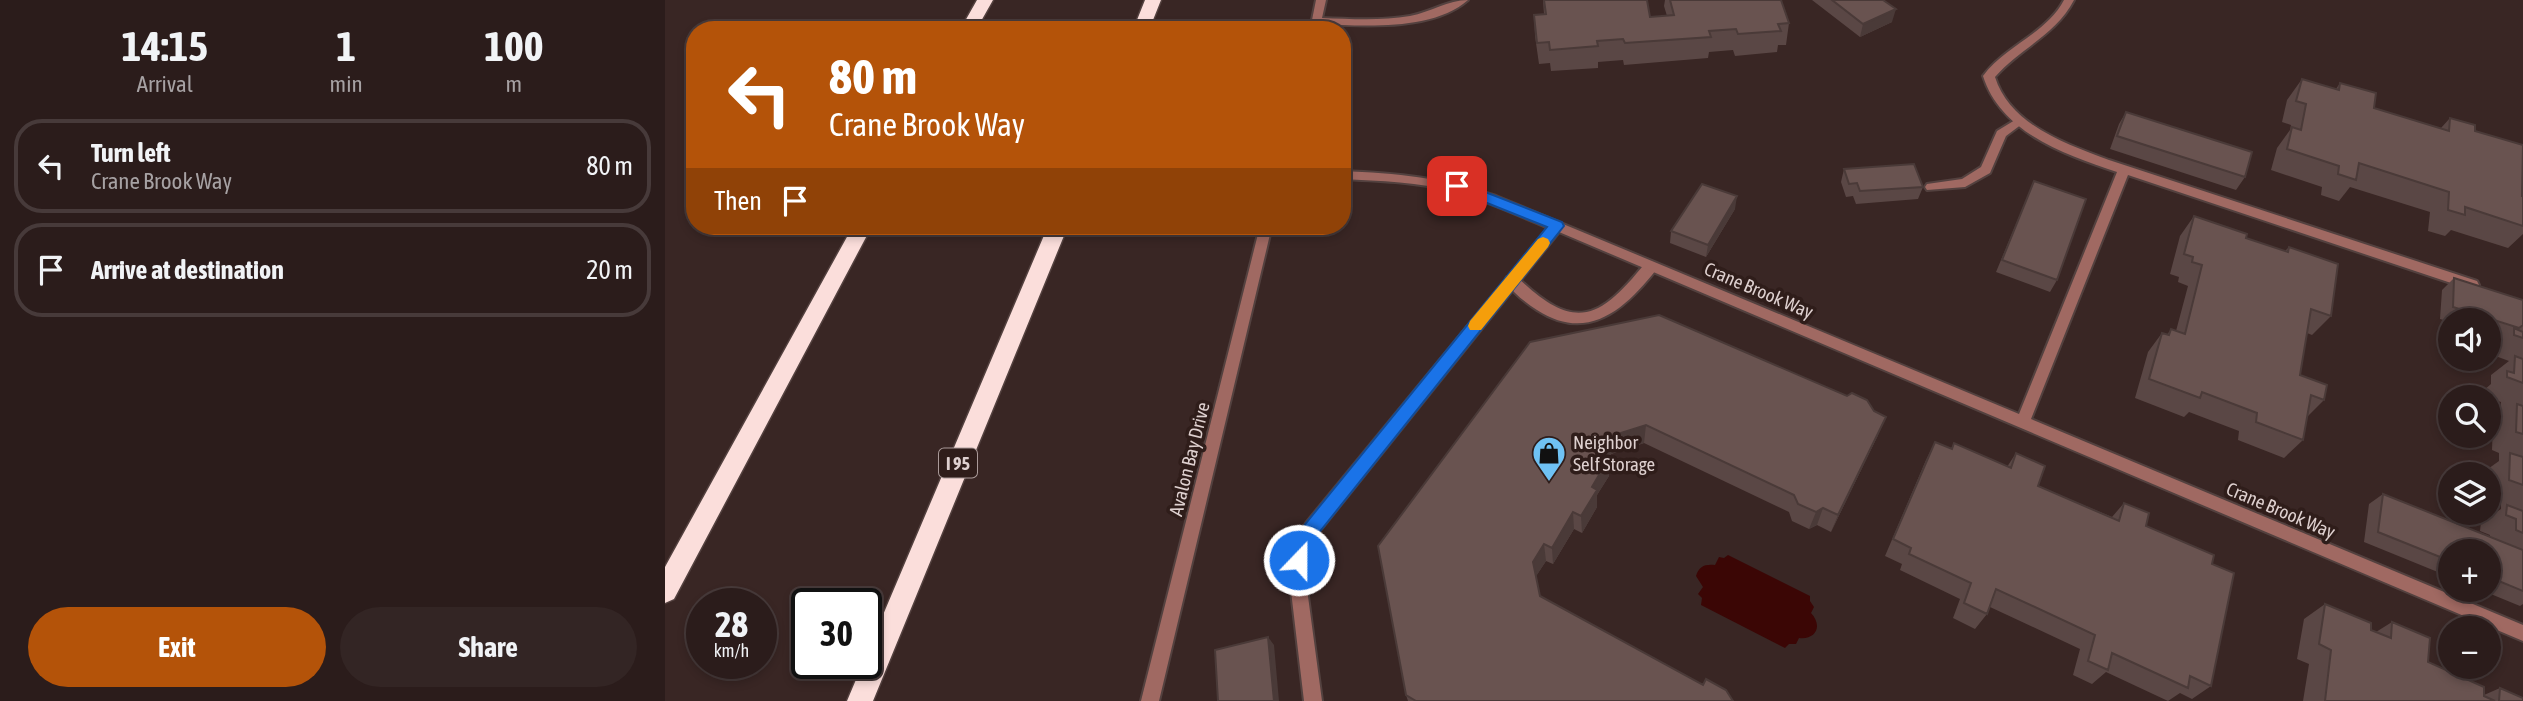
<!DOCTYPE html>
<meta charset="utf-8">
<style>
:root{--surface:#2b1c1b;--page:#332524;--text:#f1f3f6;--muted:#a6a1a3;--line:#473a3a;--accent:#b45309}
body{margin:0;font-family:"Asap Condensed",sans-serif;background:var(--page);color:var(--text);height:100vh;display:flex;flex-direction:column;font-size:26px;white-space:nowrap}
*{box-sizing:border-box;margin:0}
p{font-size:23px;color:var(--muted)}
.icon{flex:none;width:38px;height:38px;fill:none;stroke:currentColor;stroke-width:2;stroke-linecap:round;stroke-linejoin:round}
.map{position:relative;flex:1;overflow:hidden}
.details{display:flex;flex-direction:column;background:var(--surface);width:665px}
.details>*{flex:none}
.guide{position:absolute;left:21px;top:21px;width:665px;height:214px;border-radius:28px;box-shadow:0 4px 10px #0003,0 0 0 2px var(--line);background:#b45309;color:#fff;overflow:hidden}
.controls{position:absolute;left:1773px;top:308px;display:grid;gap:14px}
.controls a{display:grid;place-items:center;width:63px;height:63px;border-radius:50%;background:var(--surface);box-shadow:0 4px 10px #0003,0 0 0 2px var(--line);font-size:35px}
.speed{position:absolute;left:21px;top:588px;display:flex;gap:14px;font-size:35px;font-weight:700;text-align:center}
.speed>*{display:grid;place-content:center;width:91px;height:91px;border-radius:50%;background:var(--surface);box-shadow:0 4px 10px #0003,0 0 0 2px var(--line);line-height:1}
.speed small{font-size:18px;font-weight:400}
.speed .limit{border:4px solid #111;border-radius:10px;background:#fff;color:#111}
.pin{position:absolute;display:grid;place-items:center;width:60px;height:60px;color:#fff;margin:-30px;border-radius:14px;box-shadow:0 4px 10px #0006}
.me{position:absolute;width:77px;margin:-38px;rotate:22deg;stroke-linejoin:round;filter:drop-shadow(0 0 5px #0008)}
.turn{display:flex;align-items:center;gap:24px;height:147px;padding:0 28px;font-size:32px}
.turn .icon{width:91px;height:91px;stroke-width:2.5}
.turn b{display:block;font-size:49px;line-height:60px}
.then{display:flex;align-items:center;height:66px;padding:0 28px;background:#0003;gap:14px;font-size:26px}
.eta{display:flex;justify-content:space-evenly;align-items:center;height:119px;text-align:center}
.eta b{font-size:42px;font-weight:700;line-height:49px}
.action{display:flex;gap:14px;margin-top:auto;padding:14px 28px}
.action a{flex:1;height:80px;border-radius:42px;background:var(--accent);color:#fff;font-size:28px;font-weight:700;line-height:80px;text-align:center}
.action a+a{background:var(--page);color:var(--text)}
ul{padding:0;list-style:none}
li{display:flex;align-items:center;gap:21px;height:94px;margin:0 14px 10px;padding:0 14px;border:4px solid var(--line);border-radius:28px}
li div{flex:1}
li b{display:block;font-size:26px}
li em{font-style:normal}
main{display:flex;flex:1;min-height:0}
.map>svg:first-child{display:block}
.water{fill:#3b0605}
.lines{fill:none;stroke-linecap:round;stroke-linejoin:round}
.service-casing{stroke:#53413f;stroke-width:4}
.minor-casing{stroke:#53413f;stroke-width:4}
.motorway-casing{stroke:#53413f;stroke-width:3}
.service{fill:#a06962;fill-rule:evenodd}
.minor{fill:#a06962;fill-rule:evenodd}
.motorway{fill:#fbdedb;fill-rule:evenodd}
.wall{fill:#5a4745}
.shaded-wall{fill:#4a3a38}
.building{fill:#695350;stroke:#4a3a38;stroke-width:2}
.route{fill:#1a73e8;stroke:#114b97;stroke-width:2}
.slow{fill:#f59e0b}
.labels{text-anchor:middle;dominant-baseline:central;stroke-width:7;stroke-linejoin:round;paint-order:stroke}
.shield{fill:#2f1d1a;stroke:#aa9a99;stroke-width:2}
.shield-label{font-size:18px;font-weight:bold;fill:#ded0cf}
.street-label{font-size:19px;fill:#ded0cf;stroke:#2f1d1a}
.poi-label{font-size:19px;fill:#ded0cf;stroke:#2f1d1a;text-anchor:start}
</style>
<main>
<section class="details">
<div class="eta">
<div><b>14:15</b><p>Arrival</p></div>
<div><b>1</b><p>min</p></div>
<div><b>100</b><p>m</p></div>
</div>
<ul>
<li><svg class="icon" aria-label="left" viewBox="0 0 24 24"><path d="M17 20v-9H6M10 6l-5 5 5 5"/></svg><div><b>Turn left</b><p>Crane Brook Way</p></div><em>80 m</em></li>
<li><svg class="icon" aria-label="arrive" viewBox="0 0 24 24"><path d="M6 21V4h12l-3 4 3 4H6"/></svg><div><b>Arrive at destination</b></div><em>20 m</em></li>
</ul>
<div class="action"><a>Exit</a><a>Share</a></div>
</section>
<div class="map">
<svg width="1858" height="701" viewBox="0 0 1858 701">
<rect width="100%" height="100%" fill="#392624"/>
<path class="water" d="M1063 555 1145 596V601L1149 607 1146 613C1158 626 1151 640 1134 638L1131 644H1124L1120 648 1036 605 1037 598 1033 594 1038 587 1031 576C1034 566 1040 564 1050 565L1054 557 1059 558Z"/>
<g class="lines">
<defs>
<path id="service" d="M1355 117 1361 121 1341 136 1325 173 1300 187 1262 190 1260 187 1262 184 1297 179 1316 167 1332 131Z
M986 261 993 266 991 270C960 309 923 343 872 310 861 303 848 293 840 281L842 277H852C909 332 934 321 981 262Z"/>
<path id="minor" d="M651 0H661L657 18C686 19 716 21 745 16 766 12 783 0 803 0 768 31 699 26 655 24L653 30H645Z
M1399 0H1409C1391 35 1355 48 1330 77 1345 125 1401 144 1444 160L1812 281 1814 285 1807 290 1463 175 1366 419 1858 625V641L894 232 653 533 644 548 640 574 657 701H639L624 574 628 547 641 523 883 228C853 215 823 201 791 192 754 182 716 181 677 179V171C731 173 780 178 831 196L1354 414 1452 172C1401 155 1336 133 1318 76 1341 45 1381 34 1399 0Z
M595 226H607L494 701H476Z"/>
<path id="motorway" d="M312 0H328L311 30H295Z
M480 0H496L484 30H468Z
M188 226H207L9 599 0 603V567Z
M383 226H403L208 701H182L198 663H201V655Z"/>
</defs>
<use href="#service" class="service-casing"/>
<use href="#minor" class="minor-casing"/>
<use href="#motorway" class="motorway-casing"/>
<use href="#service" class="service"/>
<use href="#minor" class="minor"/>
<use href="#motorway" class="motorway"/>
</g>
<path class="wall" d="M878 0H982L985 17 1002 16 999 6 1000 0H1116L1124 23 1121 45H1113L1112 52 1070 56 1068 50 1044 52 1043 58 959 65 958 60 933 62V68L886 71 885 63 874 64 870 36 869 15 879 14Z
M1147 0H1218L1227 22 1195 37Z
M1637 79 1671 89 1675 83 1709 108 1776 128 1785 118 1810 131 1858 196V234L1843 248 1786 230 1780 236 1763 231 1765 212 1685 187 1674 201 1656 195 1657 187 1606 170 1612 148 1625 130 1626 125 1617 122 1622 100Z
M1461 112 1580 177 1571 190 1445 149 1454 124Z
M1179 169 1258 187 1253 199 1191 204 1188 196 1181 197 1176 182Z
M1369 181 1392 280 1385 292 1331 272Z
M1070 209 1041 257 1005 243 1006 231Z
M1529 216 1581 238 1620 251 1624 247 1666 316 1647 335 1642 333 1635 375 1659 400 1642 417 1638 440 1619 458 1573 440 1574 431 1524 412 1519 417 1470 398 1483 352 1497 333 1502 335 1506 329 1511 331 1523 286 1513 282 1514 277 1505 274 1515 236Z
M1789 278 1858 300V604L1855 606 1816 590H1824V551H1785V577L1699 542 1704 504 1718 494 1825 537V535L1815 531 1816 522 1836 509V504L1824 499V474H1820V471L1834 461V453L1827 450 1828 422 1835 417 1836 402 1818 396 1819 390 1826 384V375L1844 361 1825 354 1826 348 1836 339 1824 335V320H1785V322L1775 319 1777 290Z
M865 342 1213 435 1166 532 1152 525 1144 529 1127 521 1124 512 979 443 946 454 943 458H944V476L932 495V507L917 533 909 529 888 564 881 561 871 576 875 596 1068 701H743L741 695Z
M1270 442 1286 449 1289 443 1342 467 1351 453 1373 486 1447 517 1459 503 1481 526 1547 564 1546 686 1527 699 1515 693 1503 701 1441 672 1427 684 1408 675 1415 649 1325 607 1322 614 1310 629 1288 618 1295 599 1235 570 1237 564 1220 556 1261 460Z
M1660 604 1711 632 1727 622 1763 662 1819 695 1835 688 1858 701H1638L1644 664 1632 659 1639 619Z"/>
<path class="shaded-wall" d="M1231 9 1227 22 1195 37 1198 24Z
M1072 196 1070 209 1041 257 1043 245Z
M1221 417 1213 435 1166 532 1173 515Z
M981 425 979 443 946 454 935 472V454L946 436Z
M944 458V476L932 495V507L917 533 916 516 927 487Z
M1158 508 1152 525 1144 529 1151 512Z
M908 512 909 529 888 564 887 548Z
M879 544 881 561 870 578 868 562Z
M603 637 609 645 614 701H609Z"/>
<path class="building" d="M879 0H982L985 17 1009 15 1005 0H1116L1124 23 1113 24 1116 31 1073 34 1071 29 1044 31 1046 37 960 43 958 39 932 41 933 46 885 50 884 42 872 43 869 15 881 14Z
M1167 0H1218L1231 9 1198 24Z
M1637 79 1674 90 1675 83 1711 93 1709 108 1784 131 1785 118 1810 125V131L1858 145 1857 196H1858V226L1800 207V215L1783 210 1784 192 1694 163 1691 180 1673 174 1674 166 1622 149 1627 127 1636 130 1641 104 1631 101Z
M1461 112 1587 152 1580 177 1452 136Z
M1249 164 1258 187 1195 191 1192 183 1184 184 1179 169Z
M1369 181 1421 199 1392 280 1337 260Z
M1037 184 1072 196 1043 245 1006 231Z
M1529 216 1582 234 1581 238 1623 252 1624 247 1673 264 1666 316 1646 309 1635 375 1662 385 1659 400 1646 395 1638 440 1591 422 1592 413 1537 392 1535 398 1484 379 1497 333 1504 335 1506 329 1520 334 1537 265 1527 262 1528 257 1519 254Z
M1789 278 1858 300V325L1854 328 1788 307Z
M994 315 1182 396 1187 393 1202 400 1209 411 1221 417 1173 515 1158 508 1151 512 1133 504 1129 495 981 425 946 436 935 454 944 458 927 487 932 490 916 516 908 512 887 548 879 544 868 562 875 596 1038 685 1041 679 1061 690 1068 701H751L741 695 713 546 865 342Z
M1849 328 1858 332V338L1849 335Z
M1850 356 1858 359V383L1842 377V371L1849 373Z
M1852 404 1858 406V434L1851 432Z
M1270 442 1287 449 1289 443 1346 468 1351 453 1380 466 1373 486 1454 521 1459 503 1484 513 1481 526 1549 555 1547 564 1569 573 1546 686 1525 676 1523 688 1447 653 1443 670 1423 661 1430 635 1331 589 1322 614 1299 603 1306 583 1244 554 1246 548 1228 539Z
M1845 453 1858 457V485L1844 480Z
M1718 494 1858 550V591L1824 577V551H1785V561L1713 532Z
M1842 505 1858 511V533L1851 530V519L1841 515Z
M1660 604 1706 623V630L1726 638 1727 622 1765 638 1763 662 1819 687V696L1830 701H1660L1666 650 1654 644Z
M603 637 609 701H553L550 650Z
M1835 688 1858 698V701H1834Z"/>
<path class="route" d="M792 181 897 222 899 226 653 534 645 548 640 566 634 569 628 566C621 551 633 535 641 523L882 227 787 189V182Z"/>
<path class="slow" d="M878 237 883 239 885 243 883 247 816 330H805L803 326 805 321 873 239Z"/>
<defs>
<symbol id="shop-pin" viewBox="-11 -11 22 30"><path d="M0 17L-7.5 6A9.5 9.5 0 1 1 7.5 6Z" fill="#6fc2f4" stroke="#2f1d1a"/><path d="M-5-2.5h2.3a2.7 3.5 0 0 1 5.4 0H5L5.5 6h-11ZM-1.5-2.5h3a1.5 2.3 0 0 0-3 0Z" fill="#111"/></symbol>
</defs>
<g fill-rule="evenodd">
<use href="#shop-pin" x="865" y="434" width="38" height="52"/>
</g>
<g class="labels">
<rect class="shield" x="274" y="448.5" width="38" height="29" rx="5"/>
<g class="shield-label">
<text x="293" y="463">I 95</text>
</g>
<g class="street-label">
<text transform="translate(1094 290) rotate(23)">Crane Brook Way</text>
<text transform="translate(524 459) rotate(-76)">Avalon Bay Drive</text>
<text transform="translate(1616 510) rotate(23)">Crane Brook Way</text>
</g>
<g class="poi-label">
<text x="908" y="442">Neighbor<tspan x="908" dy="22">Self Storage</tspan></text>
</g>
</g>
</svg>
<div class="controls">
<a><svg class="icon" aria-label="sound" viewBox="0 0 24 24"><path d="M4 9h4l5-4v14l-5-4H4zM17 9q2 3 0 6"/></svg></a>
<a><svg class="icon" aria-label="search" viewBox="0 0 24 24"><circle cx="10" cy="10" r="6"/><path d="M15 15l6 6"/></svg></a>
<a><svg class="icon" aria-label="layers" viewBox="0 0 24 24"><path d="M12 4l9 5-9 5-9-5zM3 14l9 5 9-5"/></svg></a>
<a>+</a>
<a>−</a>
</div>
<div class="speed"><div>28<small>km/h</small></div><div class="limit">30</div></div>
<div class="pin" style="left:792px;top:186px;background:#d93025"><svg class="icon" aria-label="arrive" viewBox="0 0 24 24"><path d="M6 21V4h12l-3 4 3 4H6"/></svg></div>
<svg class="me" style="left:634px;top:560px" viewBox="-20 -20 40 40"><circle r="17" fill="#1a73e8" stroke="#fff" stroke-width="3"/><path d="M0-11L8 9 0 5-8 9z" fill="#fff"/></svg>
<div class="guide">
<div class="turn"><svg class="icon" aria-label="left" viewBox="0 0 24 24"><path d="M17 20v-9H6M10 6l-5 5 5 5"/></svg><div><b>80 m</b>Crane Brook Way</div></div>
<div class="then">Then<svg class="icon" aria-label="arrive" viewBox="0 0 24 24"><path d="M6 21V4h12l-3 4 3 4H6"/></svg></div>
</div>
</div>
</main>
